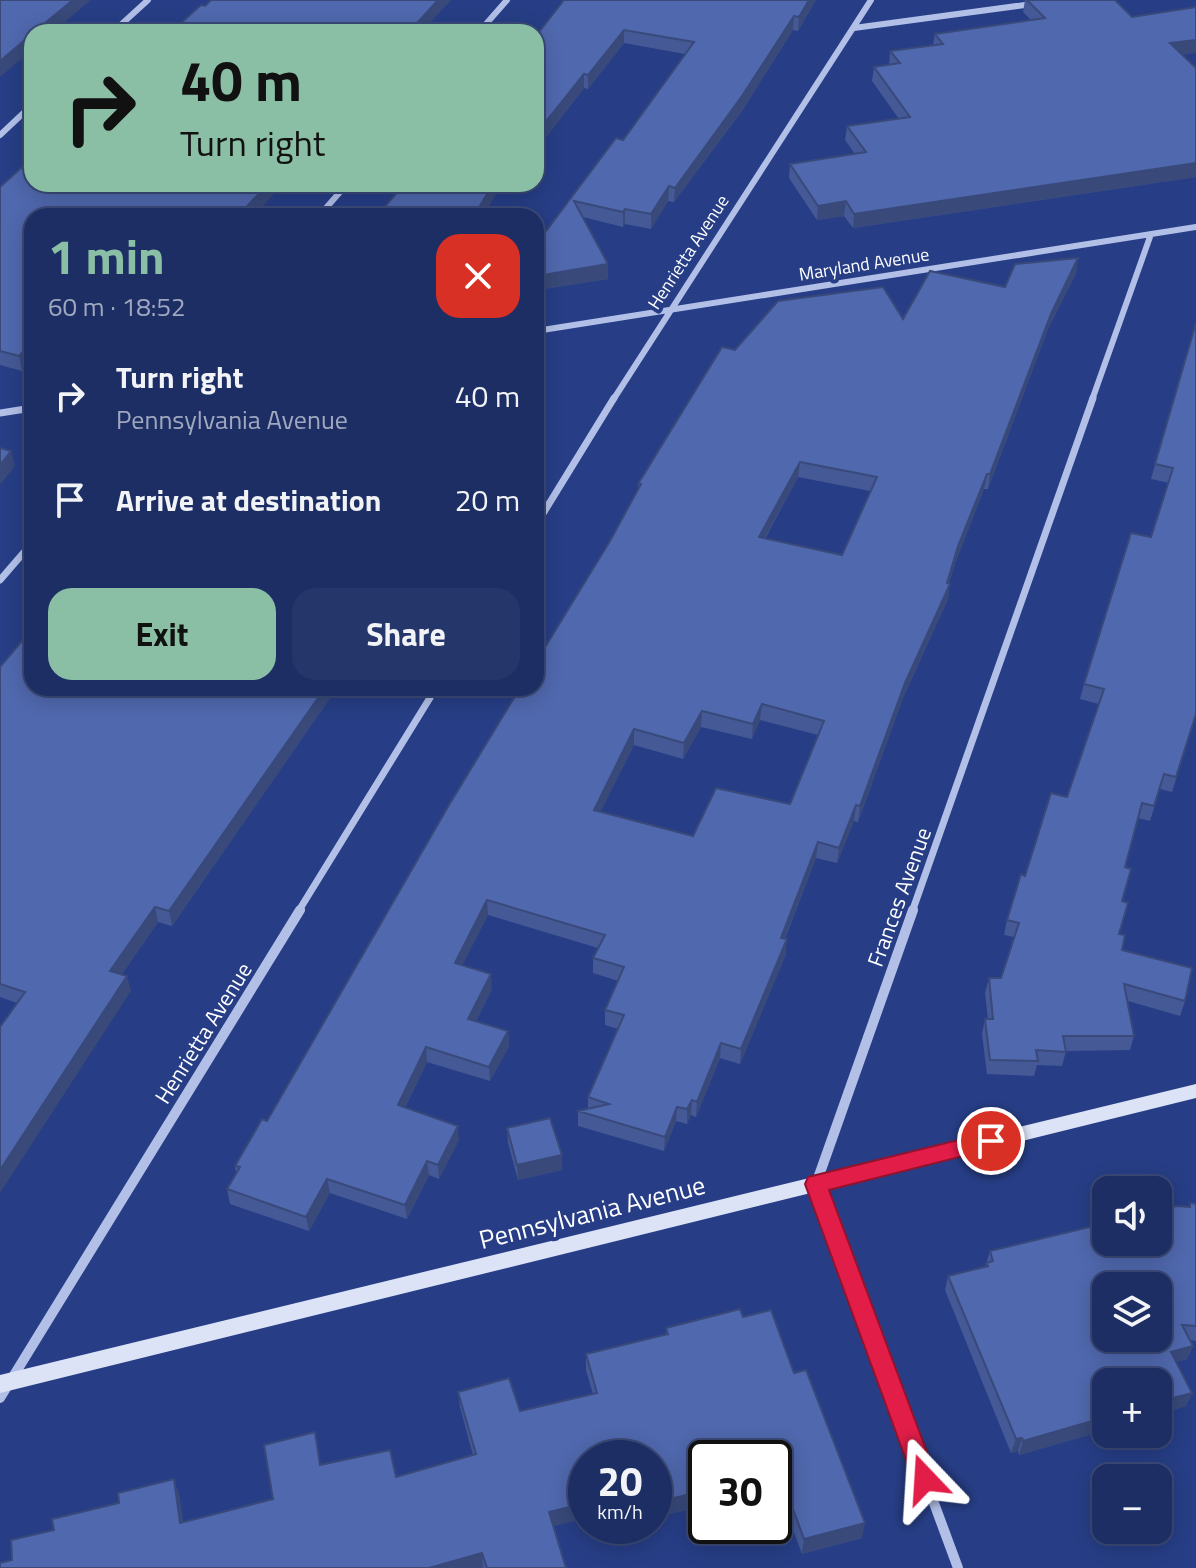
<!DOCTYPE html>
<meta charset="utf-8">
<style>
:root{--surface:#1d2e64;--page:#25366a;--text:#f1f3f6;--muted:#a0a8bf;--line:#3b4a78;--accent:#8abfa5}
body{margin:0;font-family:"Titillium Web",sans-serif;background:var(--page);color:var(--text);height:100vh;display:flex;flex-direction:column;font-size:30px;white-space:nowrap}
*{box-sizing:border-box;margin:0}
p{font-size:26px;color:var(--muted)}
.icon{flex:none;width:44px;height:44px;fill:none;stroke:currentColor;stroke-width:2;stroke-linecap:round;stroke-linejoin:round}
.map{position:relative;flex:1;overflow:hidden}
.panel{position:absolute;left:24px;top:208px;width:520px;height:488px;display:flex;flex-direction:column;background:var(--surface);border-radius:24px;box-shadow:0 4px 20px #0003,0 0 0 2px var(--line)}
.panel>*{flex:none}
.top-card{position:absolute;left:24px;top:24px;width:520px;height:168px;border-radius:24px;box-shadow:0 4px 20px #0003,0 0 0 2px var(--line);background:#8abfa5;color:#111;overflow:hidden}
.tools{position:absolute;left:1092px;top:1176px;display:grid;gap:16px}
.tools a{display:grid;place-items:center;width:80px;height:80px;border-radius:16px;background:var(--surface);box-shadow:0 4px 20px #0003,0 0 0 2px var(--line);font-size:40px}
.speed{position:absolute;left:568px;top:1440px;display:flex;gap:16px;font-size:40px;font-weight:700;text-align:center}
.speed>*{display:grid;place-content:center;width:104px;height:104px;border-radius:50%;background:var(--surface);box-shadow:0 4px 20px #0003,0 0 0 2px var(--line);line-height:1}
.speed small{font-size:20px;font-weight:400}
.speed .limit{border:4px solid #111;border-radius:12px;background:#fff;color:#111}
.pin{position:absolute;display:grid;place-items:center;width:68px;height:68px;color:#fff;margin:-34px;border:4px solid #fff;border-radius:50%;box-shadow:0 2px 8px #0007}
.me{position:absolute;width:88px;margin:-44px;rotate:340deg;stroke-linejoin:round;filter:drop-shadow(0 0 6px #0008)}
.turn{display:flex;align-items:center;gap:28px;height:168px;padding:0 24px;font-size:36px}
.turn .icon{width:104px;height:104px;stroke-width:2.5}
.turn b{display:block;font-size:56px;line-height:68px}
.round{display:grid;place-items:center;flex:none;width:84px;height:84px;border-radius:24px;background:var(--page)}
.headline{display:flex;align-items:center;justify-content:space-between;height:136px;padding:0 24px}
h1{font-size:48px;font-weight:700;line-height:60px;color:var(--accent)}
.cta{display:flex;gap:16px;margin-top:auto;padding:16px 24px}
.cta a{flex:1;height:92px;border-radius:24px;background:var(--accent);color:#111;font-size:32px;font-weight:700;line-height:92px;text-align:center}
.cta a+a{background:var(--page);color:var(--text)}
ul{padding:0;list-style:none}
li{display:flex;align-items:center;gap:24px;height:104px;padding:0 24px}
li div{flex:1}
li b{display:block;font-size:30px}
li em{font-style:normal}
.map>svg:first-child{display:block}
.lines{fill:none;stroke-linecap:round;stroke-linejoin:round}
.minor-far2{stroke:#b2c0e8;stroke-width:6}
.minor-far1{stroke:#b2c0e8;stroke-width:7}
.minor{stroke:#b2c0e8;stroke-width:10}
.secondary{fill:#dce3f7;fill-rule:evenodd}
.wall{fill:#455996;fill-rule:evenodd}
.shaded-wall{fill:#38497a}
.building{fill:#5068ae;stroke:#38497a;stroke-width:2;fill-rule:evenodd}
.route{fill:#e11d48;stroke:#92132f;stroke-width:2}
.labels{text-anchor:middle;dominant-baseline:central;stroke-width:8;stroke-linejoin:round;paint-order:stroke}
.far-street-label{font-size:18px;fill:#fff;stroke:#273e86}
.street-label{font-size:22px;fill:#fff;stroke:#273e86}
.near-street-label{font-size:26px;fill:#fff;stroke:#273e86}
</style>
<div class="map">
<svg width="1196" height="1568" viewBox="0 0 1196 1568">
<rect width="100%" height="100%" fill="#273e86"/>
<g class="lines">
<path class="minor-far2" d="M854 28 1032 4
M113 32 148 0
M479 32 507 0
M0 135 32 105
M319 216 347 184
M536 331 1196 227
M613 400 871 0
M1092 400 1151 234"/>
<path class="minor-far1" d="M0 413 32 408
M536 525 614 398
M0 580 32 543
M298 912 436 688
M912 912 1093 398"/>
<path class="minor" d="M913 910 816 1184 958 1568
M0 1398 300 910"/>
<path class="secondary" d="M1196 1084V1098L0 1393V1375Z"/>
</g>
<path class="wall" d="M564 0H816L798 31 793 30 742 111 674 202 668 201 651 229 625 224 623 227 583 217 608 279 537 290H536V233L543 235 623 140 685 54 624 43 588 89 584 88 537 149H536V36Z
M1025 0H1115L1132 17 1182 55 1196 68V177L853 228 844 216 817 220 789 178 790 164 855 154 845 140 847 126 899 119 872 81 874 67 889 65 890 51 933 45 935 34 1031 20 1023 12Z
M0 187 32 216V360L22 371 0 365Z
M1078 258 1076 273 1048 329 988 489H984L956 561 949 583 948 599 903 698 858 822 854 821 837 863 816 858 785 939 786 954 740 1064 720 1058 696 1117 691 1115 687 1124 676 1121 664 1151 578 1126V1111L588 1109V1097L618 1029 605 1025V1010L618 981 593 973V958L598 948 488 915 462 965 492 989 476 1021 508 1031 509 1046 490 1081 427 1062 405 1108 459 1140 439 1179 429 1175 407 1219 330 1193 309 1231 230 1204 227 1189 236 1173 235 1166 267 1121 610 541 638 490V484L735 350 903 319 1005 287ZM798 477 870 491 842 555 765 539ZM760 720 818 735 790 804 693 836 600 812 634 745 683 759 701 727 752 739Z
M1196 323V716L1172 792 1160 789 1150 821 1138 818 1125 867 1119 934 1122 950 1185 1001 1180 1016 1128 1001 1134 1036 1130 1050 1066 1051 1062 1066 1037 1065 1034 1076 987 1074 982 1034 985 1019H988L985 993 989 978H1001L1014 937 1004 935 1007 920 1025 876 1067 797 1099 704 1080 699 1084 684 1151 537 1169 483 1151 479Z
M0 667 337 688 172 926 158 922 122 974 131 991 17 1003 0 997Z
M507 1128 562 1170 518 1180 508 1143Z
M1190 1203 1196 1204V1341L1190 1340 1193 1346 1187 1359 1176 1362 1192 1393 1186 1406 1158 1414V1382H1106V1430L1019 1455 1018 1451 1011 1453 945 1290 948 1276 985 1267 990 1251 1189 1207Z
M743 1317 794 1373 862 1538 802 1554 777 1486 706 1458V1505L654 1518V1458H586V1518L553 1526 566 1568H0L54 1530 179 1494 183 1522 273 1499 321 1465 396 1477 473 1455 460 1407 458 1392 520 1411 593 1394 586 1370V1354L666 1335V1328Z"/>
<path class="shaded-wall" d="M73 0H91L53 32H34Z
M438 0H451L422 32H409Z
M809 0H816L798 31 799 17Z
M794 16 793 30 742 111 674 202 675 188Z
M624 30V43L588 89V75Z
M32 34V50L0 77V61Z
M1196 40V53L1167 57 1170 43Z
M584 74V88L537 149V135Z
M1196 163V177L853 228 854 214Z
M268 184H283L254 216H238Z
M493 184H502L483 216H474Z
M669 186 668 201 651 229V214Z
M846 201 844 216 817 220 818 206Z
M625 209V224L623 227V212Z
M1078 258 1076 273 1048 329 988 489 990 474 1051 314Z
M608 264V279L537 290V276Z
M32 342V360L22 371 19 356Z
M539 369V384L536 388V373Z
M11 451 15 466 0 485V465Z
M800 462 798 477 757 552 759 537Z
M987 474 984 489 956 561 945 595 950 584 948 599 903 698 858 822 860 806 905 683 947 583 958 546Z
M325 688H337L172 926 169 911Z
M762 704 760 720 752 739 753 724Z
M702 711 701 727 683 759 684 743Z
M634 729V745L594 825V810Z
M856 805 854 821 837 863 839 848Z
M818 842 816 858 779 953 781 938Z
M487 900 488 915 456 978 455 963Z
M155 907 158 922 114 986 110 971Z
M787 939 786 954 740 1064 741 1049Z
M491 974 492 989 469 1034 468 1019Z
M127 976 131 991 0 1193V1170Z
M508 1031 509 1046 490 1081 489 1067Z
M721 1043 720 1058 696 1117 697 1102Z
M426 1047 427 1062 399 1120 398 1105Z
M692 1100 691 1115 687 1124V1109Z
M677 1107 676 1121 664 1151 665 1137Z
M458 1126 459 1140 439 1179 438 1165Z
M562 1155V1170L518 1180 517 1165Z
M427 1161 429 1175 407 1219 405 1205Z
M327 1179 330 1193 309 1231 306 1217Z
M1193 1346 1187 1359 1165 1366 1171 1352Z
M1192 1393 1186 1406 1158 1414V1402Z
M1106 1417V1430L1019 1455 1023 1441Z
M1022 1438 1018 1451 1011 1453 1016 1439Z
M779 1471 777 1486 774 1487V1472Z
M174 1479 179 1494 185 1538 180 1523Z
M706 1490V1505L654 1518V1503Z
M586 1503V1518L550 1527 549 1512Z
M865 1523 862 1538 802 1554 804 1539Z
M482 1553 483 1568H429Z"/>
<path class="building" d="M0 0H73L34 32H32V34L0 61Z
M211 0H438L409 32H171L201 5 205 6Z
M564 0H809L799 17 794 16 742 96 675 188 669 186 651 214 625 209 623 212 574 201 608 264 537 276 536 233 543 235 616 138 623 140 694 42 624 30 588 75 584 74 536 134V36Z
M1027 0H1115L1132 17 1196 7V40L1170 43 1196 68V163L854 214 846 201 818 206 790 164 866 152 847 126 910 117 874 67 900 63 890 51 943 44 935 34 1045 18Z
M32 158V184H268L238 216H32V342L19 356 0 351V187Z
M404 184H493L474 216H377Z
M1078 258 1051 314 990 474H987L958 546 947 583 950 584 905 683 860 806 856 805 839 848 818 842 781 938 787 939 741 1049 721 1043 697 1102 692 1100 687 1109 677 1107 665 1137 578 1111 609 1104 588 1097 624 1015 605 1010 624 967 593 958 605 935 487 900 455 963 491 974 468 1019 508 1031 489 1067 426 1047 398 1105 458 1126 438 1165 427 1161 405 1205 327 1179 306 1217 227 1189 240 1167 235 1166 262 1119 267 1121 449 805 520 688H536V662L610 541 641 484H638L722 347 735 350 778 301 883 287 903 319 930 271 1005 287 1015 264ZM800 462 877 477 842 555 759 537ZM762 704 824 721 790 804 716 788 693 836 594 810 634 729 684 743 702 711 753 724Z
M1196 323V714L1176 777 1164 774 1154 806 1142 803 1125 867 1131 869 1122 901 1128 903 1119 934 1125 935 1122 950 1192 968 1185 1001 1124 984 1134 1036H1063L1066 1052 1036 1050 1038 1061 990 1060 985 1019H993L989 978H1001L1019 923 1007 920 1021 874 1025 876 1051 793 1067 797 1104 689 1084 684 1131 533 1151 537 1173 468 1155 464Z
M0 448 11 451 0 465Z
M32 629V688H325L169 911 155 907 110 971 127 976 0 1170V1027L25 992 0 984V667Z
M550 1118 562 1155 517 1165 507 1128Z
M1190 1203 1196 1204V1326L1182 1325 1193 1346 1171 1352 1192 1393 1158 1402V1382H1106V1417L1023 1441 1022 1438 1016 1439 948 1276 988 1266 986 1263 993 1261 990 1251 1106 1223V1242H1158V1210L1176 1206 1190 1207ZM1106 1286H1158V1338H1106Z
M740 1309 743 1317 771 1310 794 1373 806 1370 865 1523 804 1539 779 1471 774 1472V1458H706V1490L654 1503V1458H586V1503L549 1512 566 1568H487L482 1553 429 1568H0V1563L12 1560 11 1540 54 1530 52 1519 119 1503 118 1493 174 1479 180 1523 273 1499 264 1445 315 1432 320 1465 390 1450 396 1477 476 1454 458 1392 509 1378 520 1411 597 1393 586 1354 668 1334 666 1328Z"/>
<path class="route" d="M991 1132 999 1135 1002 1141 999 1147 829 1190 937 1479 934 1487 925 1491 917 1487 913 1479 805 1184 808 1177 816 1175Z"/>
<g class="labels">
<g class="far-street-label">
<text transform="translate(688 252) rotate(-57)">Henrietta Avenue</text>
<text transform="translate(864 264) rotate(-9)">Maryland Avenue</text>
</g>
<g class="street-label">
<text transform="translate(899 897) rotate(-70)">Frances Avenue</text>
<text transform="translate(203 1033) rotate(-58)">Henrietta Avenue</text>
</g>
<g class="near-street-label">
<text transform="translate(592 1212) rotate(-14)">Pennsylvania Avenue</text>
</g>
</g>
</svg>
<div class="tools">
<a><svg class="icon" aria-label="sound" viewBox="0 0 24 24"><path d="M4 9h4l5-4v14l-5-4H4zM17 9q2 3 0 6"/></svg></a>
<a><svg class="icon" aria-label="layers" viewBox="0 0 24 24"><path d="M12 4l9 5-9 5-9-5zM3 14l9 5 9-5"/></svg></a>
<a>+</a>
<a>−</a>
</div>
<div class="speed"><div>20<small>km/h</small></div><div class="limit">30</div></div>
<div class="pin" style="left:991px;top:1141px;background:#d93025"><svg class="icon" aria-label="arrive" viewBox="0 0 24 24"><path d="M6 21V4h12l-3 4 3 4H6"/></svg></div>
<svg class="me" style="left:925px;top:1479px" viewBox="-20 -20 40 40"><path d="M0-17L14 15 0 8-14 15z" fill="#e11d48" stroke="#fff" stroke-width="4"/></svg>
<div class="top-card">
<div class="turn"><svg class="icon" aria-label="right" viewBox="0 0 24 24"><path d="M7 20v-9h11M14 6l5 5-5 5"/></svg><div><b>40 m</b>Turn right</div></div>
</div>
<section class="panel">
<div class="headline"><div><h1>1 min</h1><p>60 m · 18:52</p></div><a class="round" style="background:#d93025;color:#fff"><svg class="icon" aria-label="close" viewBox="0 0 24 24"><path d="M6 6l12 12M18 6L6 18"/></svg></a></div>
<ul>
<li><svg class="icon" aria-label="right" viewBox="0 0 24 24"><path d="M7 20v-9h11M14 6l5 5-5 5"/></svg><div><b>Turn right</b><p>Pennsylvania Avenue</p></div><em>40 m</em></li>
<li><svg class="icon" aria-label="arrive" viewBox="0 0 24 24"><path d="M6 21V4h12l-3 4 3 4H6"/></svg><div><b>Arrive at destination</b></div><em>20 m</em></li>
</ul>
<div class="cta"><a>Exit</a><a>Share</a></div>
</section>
</div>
